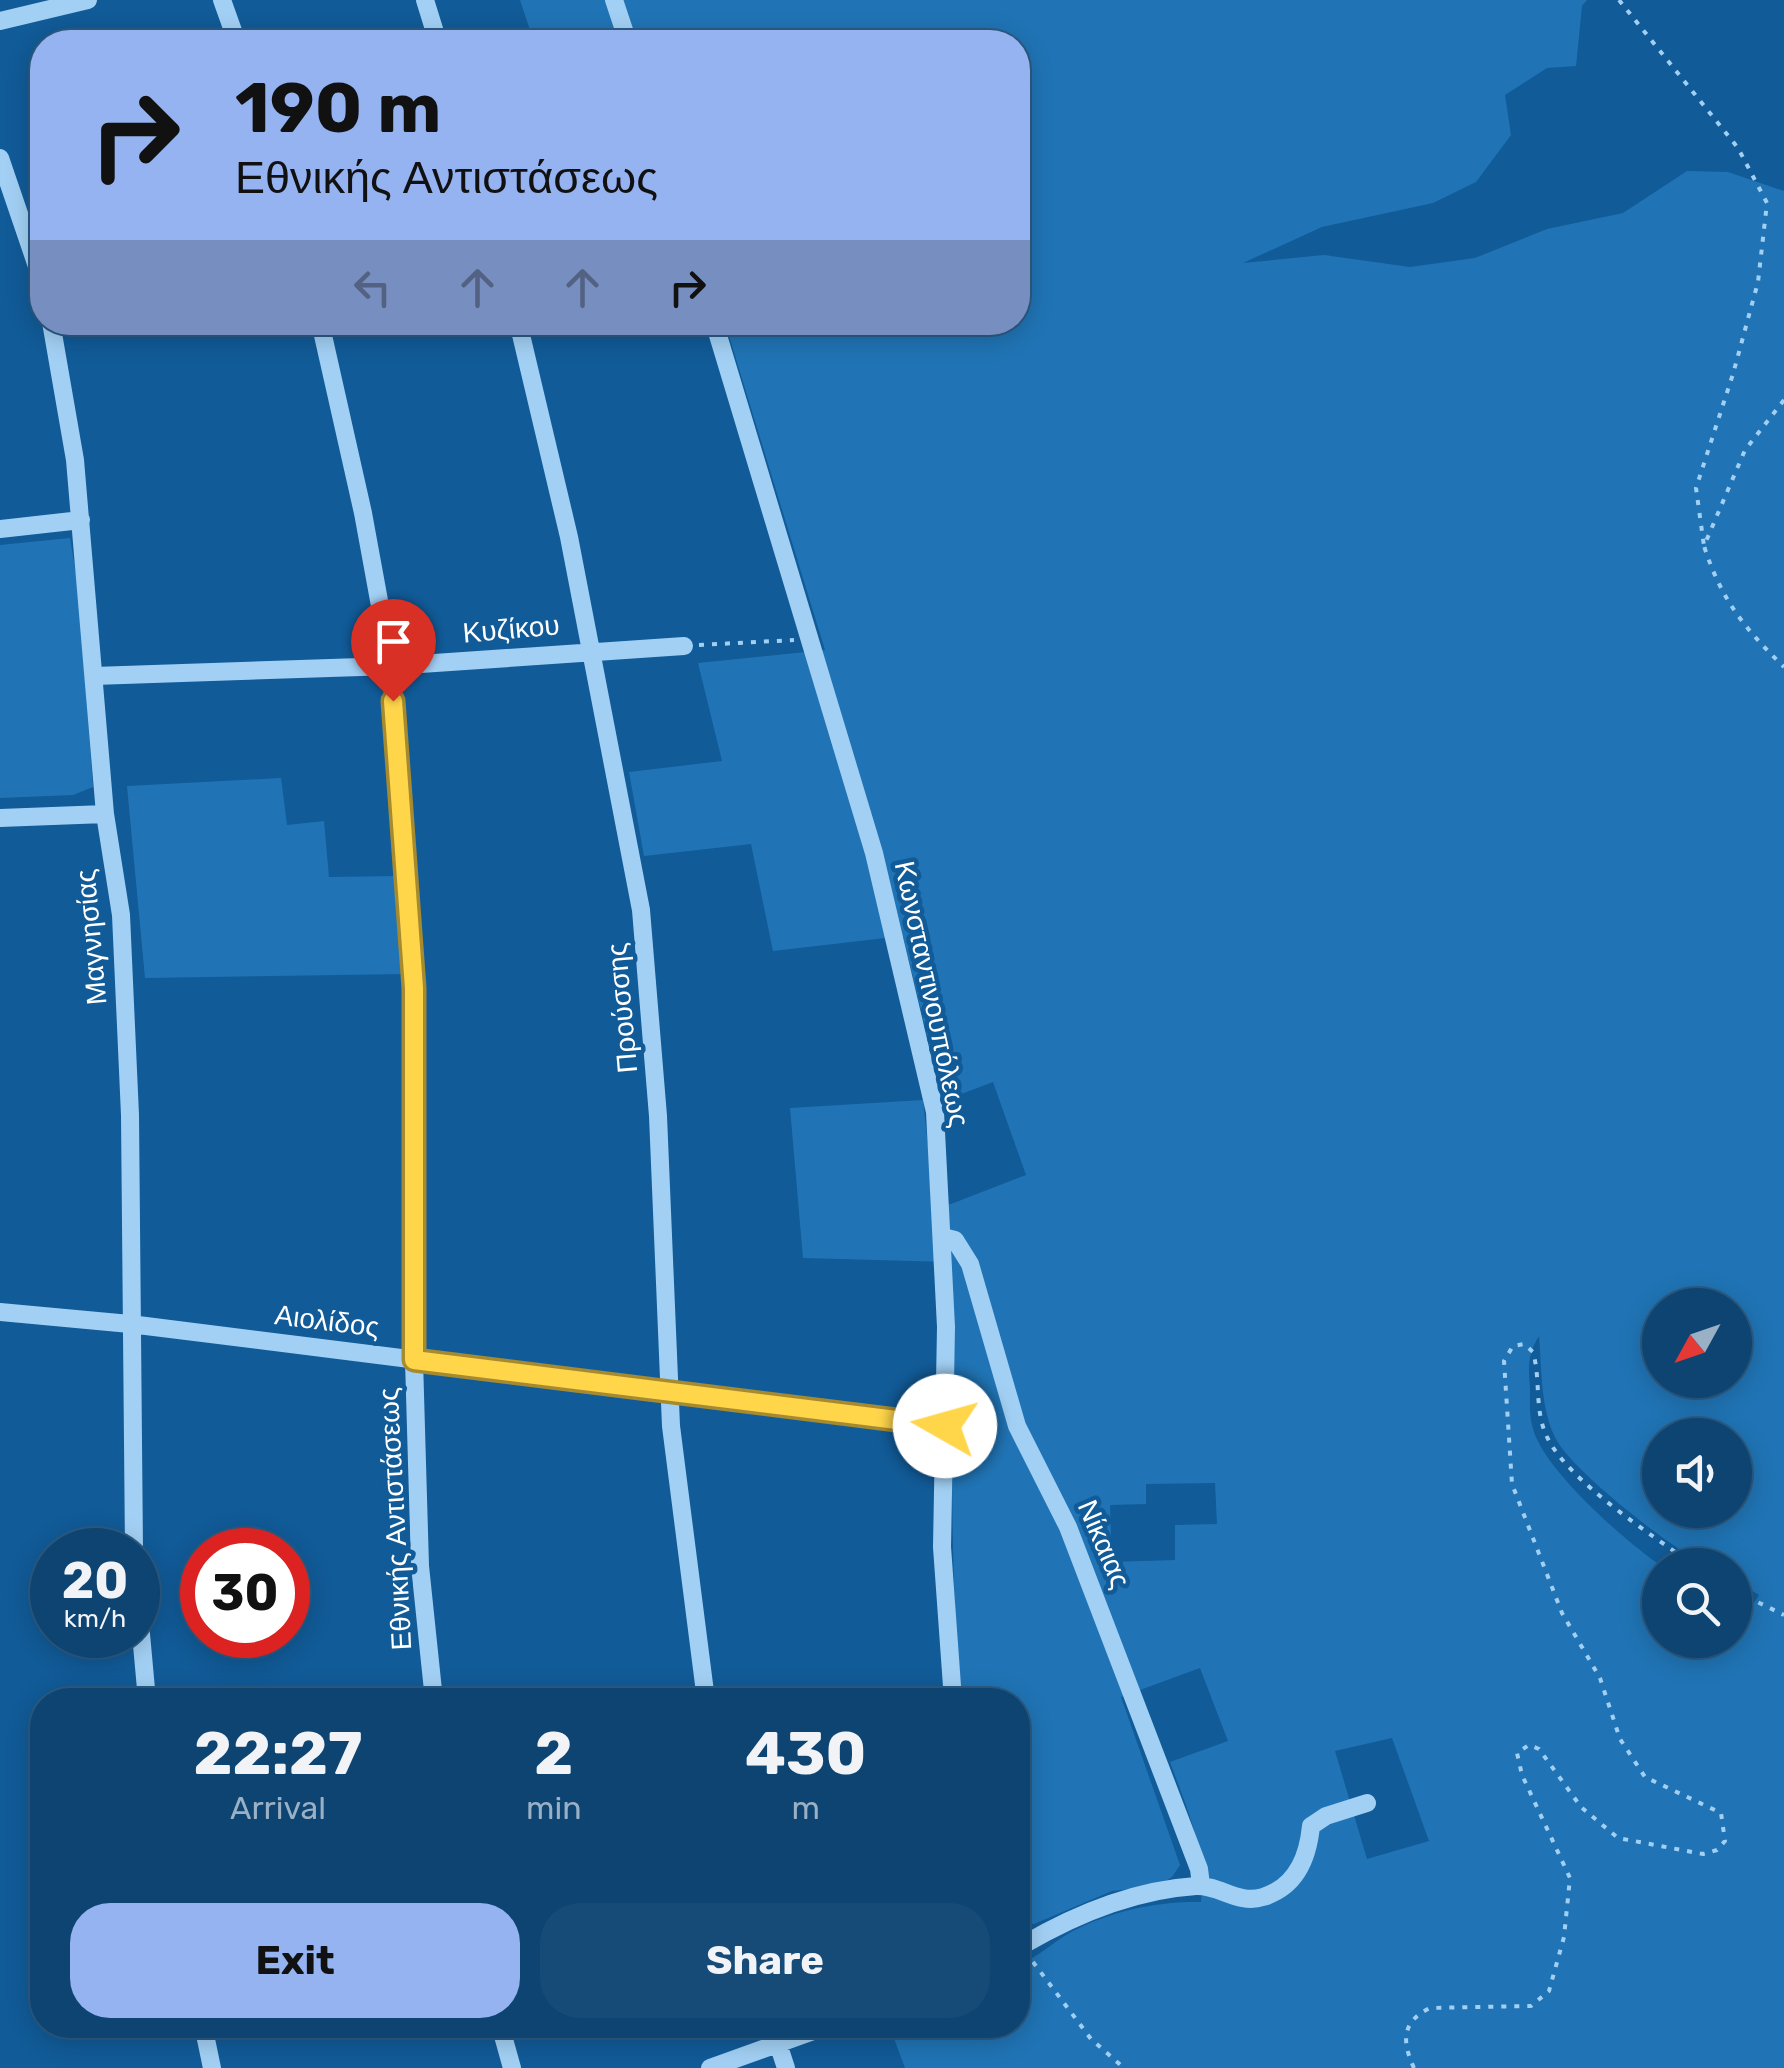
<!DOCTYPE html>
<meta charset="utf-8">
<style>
:root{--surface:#0d4472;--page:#164b77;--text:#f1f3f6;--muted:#9ab0c4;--line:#2d5c84;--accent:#95b2f1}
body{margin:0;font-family:Rubik,sans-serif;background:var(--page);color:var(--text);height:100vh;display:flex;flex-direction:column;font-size:38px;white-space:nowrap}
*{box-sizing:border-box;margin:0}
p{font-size:32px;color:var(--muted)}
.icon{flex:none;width:55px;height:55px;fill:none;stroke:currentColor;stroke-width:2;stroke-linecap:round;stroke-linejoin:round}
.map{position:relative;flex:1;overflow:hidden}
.panel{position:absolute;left:30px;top:1688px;width:1000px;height:350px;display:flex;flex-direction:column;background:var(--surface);border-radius:40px;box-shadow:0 5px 25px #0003,0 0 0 2px var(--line)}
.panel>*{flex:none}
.banner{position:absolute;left:30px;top:30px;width:1000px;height:305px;border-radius:40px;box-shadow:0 5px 25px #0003,0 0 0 2px var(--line);background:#95b2f1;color:#111;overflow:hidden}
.needle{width:65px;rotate:230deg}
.buttons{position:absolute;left:1642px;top:1288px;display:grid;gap:20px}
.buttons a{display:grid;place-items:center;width:110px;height:110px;border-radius:50%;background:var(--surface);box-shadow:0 5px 25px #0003,0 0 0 2px var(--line);font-size:50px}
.speed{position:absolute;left:30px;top:1528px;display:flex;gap:20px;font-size:50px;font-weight:700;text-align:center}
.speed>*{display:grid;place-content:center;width:130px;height:130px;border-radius:50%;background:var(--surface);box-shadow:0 5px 25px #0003,0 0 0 2px var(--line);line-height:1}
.speed small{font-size:25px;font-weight:400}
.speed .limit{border:15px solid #d22;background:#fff;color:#111}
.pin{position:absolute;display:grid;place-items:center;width:85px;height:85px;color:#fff;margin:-102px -42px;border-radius:50% 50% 50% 0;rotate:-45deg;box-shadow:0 0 10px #0007}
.pin .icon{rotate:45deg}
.me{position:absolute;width:110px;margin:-55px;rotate:277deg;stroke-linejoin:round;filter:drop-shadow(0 0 8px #0008)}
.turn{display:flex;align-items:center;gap:35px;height:210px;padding:0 40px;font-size:45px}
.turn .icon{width:130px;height:130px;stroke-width:2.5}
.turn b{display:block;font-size:70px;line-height:85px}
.lanes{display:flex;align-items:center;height:95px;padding:0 40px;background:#0003;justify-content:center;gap:50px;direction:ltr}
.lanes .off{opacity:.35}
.eta{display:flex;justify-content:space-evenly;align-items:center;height:170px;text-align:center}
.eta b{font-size:60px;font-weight:700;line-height:70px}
.cta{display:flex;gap:20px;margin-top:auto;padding:20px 40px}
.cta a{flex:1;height:115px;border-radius:40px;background:var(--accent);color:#111;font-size:40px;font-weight:700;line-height:115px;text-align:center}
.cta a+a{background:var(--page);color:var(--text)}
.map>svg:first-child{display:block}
.green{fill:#2074b5;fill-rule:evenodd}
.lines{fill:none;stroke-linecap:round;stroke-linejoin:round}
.path{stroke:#a2d0f4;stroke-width:4;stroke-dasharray:5 8;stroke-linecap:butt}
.minor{stroke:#a2d0f4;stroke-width:18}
.route-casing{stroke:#a68a30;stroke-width:25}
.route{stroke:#ffd54a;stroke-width:18}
.labels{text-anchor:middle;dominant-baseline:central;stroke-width:9;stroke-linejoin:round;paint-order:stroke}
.street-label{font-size:28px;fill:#fff;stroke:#115b98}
</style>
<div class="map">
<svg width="1784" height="2068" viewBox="0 0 1784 2068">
<rect width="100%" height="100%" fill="#115b98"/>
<path class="green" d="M520 0H1587L1582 6 1576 66 1547 68 1505 95 1511 135 1476 182 1433 203 1322 227 1243 263 1324 255 1410 267 1475 258 1547 229 1623 213 1687 171 1728 172 1784 191V2068H905L889 2025H1018V1965C1038 1957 1052 1943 1071 1932 1111 1911 1157 1901 1201 1902 1207 1851 1187 1809 1170 1762L1228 1741 1200 1668 1121 1697 1180 1865 1172 1877 1158 1886 1112 1891 1034 1924 1019 1921 1018 1700H960C949 1554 953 1408 950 1262L803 1258 790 1108 923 1100 934 1202 951 1204 1026 1175 993 1082 943 1101 903 936 773 951 751 844 644 856 629 772 722 761 698 663 825 650 725 323 1018 322V42H639L636 32 598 42H534ZM1660 1305H1735V1380H1660ZM1539 1336C1542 1370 1540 1410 1557 1441 1575 1472 1671 1549 1705 1564 1713 1567 1726 1565 1735 1565V1581L1759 1595 1748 1612 1735 1607V1640H1660V1565C1625 1541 1540 1467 1532 1425 1529 1413 1530 1399 1530 1387 1528 1366 1528 1353 1539 1336ZM1660 1435H1735V1510H1660ZM1215 1483 1217 1524 1175 1525V1560L1112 1562 1110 1505 1146 1504V1484ZM1392 1738 1429 1841 1367 1859 1335 1751Z
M70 538 78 586 93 787 73 795 0 798V545Z
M281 778 287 825 324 821 329 877 398 876 406 974 145 978 127 786Z"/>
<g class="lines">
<path class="path" d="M1619 0 1738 148 1767 203 1758 282 1733 374 1696 488 1704 546
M1784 400 1745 450 1704 546C1721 599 1744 628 1784 667
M699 645 794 640
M1735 1591 1784 1615
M1033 1962 1091 2039 1124 2068
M1414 2068C1402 2042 1401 2022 1430 2008L1531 2006 1549 1991 1564 1937 1570 1878 1522 1775 1517 1753 1529 1745 1539 1749 1581 1807 1618 1838 1703 1854 1717 1850 1725 1841 1721 1813 1645 1777 1620 1739 1600 1678 1562 1613 1512 1484 1504 1361 1513 1346 1524 1344 1533 1352C1541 1380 1534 1410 1547 1437 1568 1481 1653 1536 1694 1565"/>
<path class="minor" d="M222 0 237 42
M425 0 438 42
M614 0 628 42
M0 21 88 0
M0 158 42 281
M51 322 75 460 105 814 121 915 130 1115 134 1550
M320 322 363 513 391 666 413 988 414 1360 420 1566 434 1700
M518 322 569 537 641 910 658 1116 671 1426 706 1700
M714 322 874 853 935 1112 946 1327 942 1547 953 1700
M0 529 81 520
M94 676 391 666 684 646
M0 818 105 814
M943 1237 955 1240 970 1264 1017 1426 1068 1527 1199 1869 1201 1885
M0 1312 130 1324 945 1426
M138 1601 147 1700
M1023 1945C1076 1914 1133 1890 1196 1886 1220 1885 1238 1905 1263 1897 1296 1887 1308 1857 1311 1826L1326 1816 1367 1803
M203 2025 212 2068
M500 2025 512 2068
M772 2025 786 2068
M710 2068 830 2025"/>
</g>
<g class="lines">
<defs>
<path id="route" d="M393 701 414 988V1360L945 1426"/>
</defs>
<use href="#route" class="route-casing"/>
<use href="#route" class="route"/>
</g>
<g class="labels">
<g class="street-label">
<text transform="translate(511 629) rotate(-5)">Κυζίκου</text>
<text transform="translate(91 937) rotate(-95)">Μαγνησίας</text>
<text transform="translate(932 994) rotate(78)">Κωνσταντινουπόλεως</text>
<text transform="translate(622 1008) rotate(-95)">Προύσσης</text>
<text transform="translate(327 1321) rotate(7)">Αιολίδος</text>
<text transform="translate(395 1519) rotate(-93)">Εθνικής Αντιστάσεως</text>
<text transform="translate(1104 1544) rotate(67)">Νίκαιας</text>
</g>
</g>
</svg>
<div class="buttons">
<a><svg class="needle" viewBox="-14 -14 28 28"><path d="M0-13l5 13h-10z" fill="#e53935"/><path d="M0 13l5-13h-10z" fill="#9ab0c4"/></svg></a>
<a><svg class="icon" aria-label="sound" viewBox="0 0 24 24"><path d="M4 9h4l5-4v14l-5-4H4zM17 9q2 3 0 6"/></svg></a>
<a><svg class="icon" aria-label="search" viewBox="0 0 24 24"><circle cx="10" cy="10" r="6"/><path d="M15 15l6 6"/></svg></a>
</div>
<div class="speed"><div>20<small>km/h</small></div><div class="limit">30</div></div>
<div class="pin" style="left:393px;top:701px;background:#d93025"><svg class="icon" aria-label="arrive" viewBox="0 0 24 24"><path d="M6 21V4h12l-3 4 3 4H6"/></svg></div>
<svg class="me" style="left:945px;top:1426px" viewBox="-20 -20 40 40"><circle r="19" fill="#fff"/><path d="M0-13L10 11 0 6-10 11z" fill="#ffd54a"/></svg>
<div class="banner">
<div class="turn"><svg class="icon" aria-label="right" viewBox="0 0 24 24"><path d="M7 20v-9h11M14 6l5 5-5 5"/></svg><div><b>190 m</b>Εθνικής Αντιστάσεως</div></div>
<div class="lanes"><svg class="icon off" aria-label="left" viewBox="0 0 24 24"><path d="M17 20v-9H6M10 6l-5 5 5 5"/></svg><svg class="icon off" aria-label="ahead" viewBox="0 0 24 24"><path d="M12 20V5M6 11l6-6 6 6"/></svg><svg class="icon off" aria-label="ahead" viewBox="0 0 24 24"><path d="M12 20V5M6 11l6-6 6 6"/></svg><svg class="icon" aria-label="right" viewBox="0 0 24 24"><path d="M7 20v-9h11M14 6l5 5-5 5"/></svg></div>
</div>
<section class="panel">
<div class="eta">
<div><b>22:27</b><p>Arrival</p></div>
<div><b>2</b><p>min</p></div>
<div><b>430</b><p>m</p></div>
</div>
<div class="cta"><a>Exit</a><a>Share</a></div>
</section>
</div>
